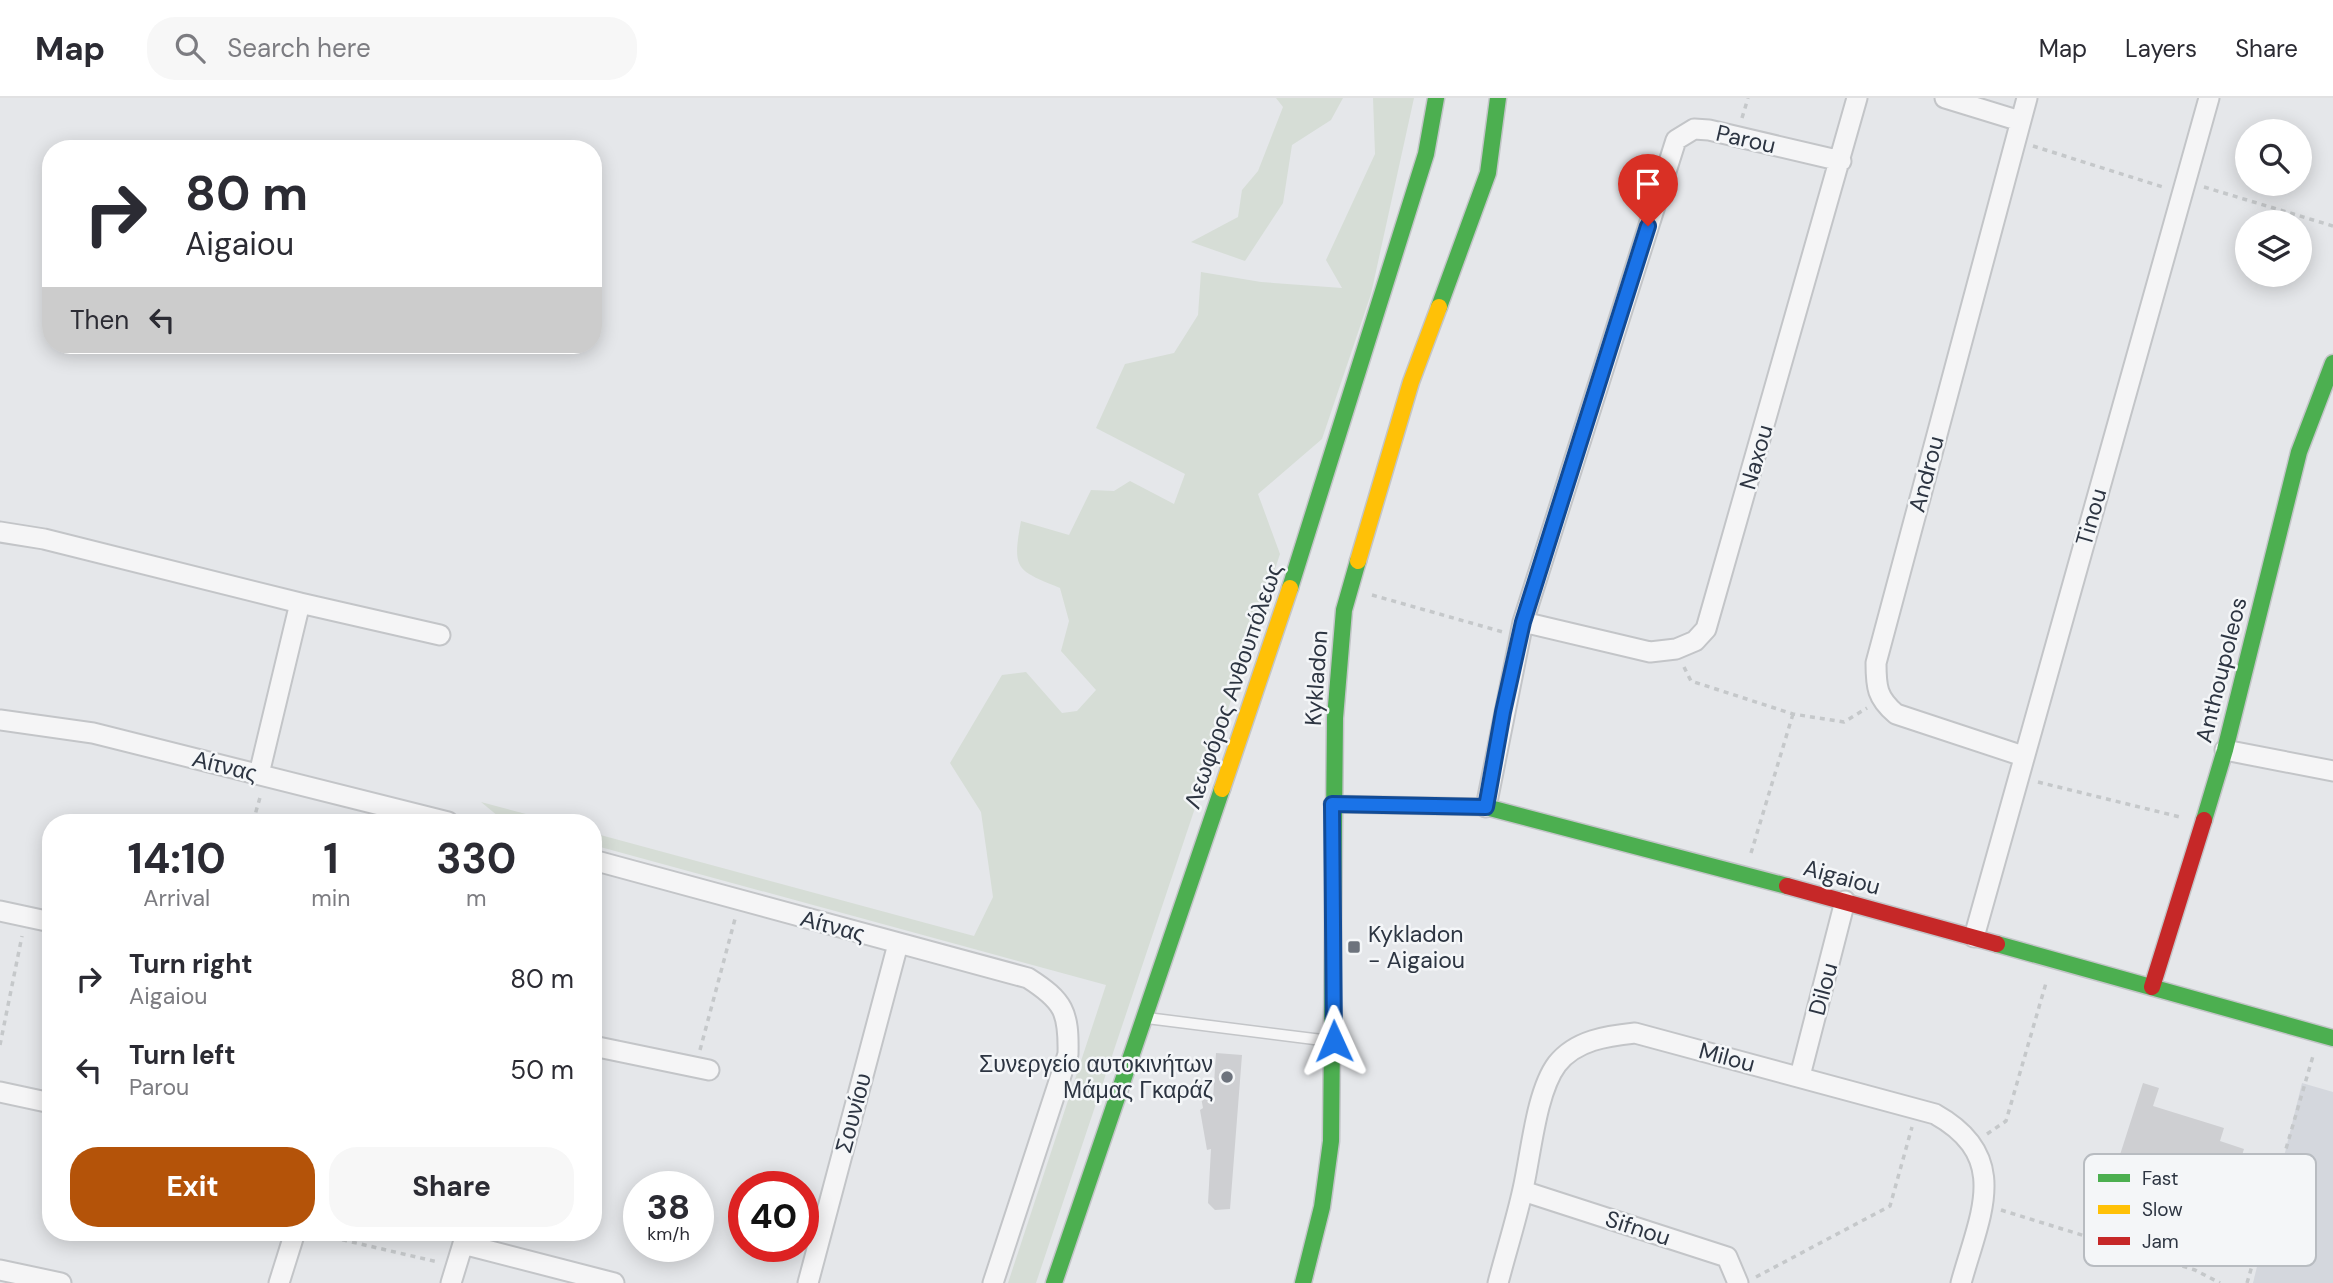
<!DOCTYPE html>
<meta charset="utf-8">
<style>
:root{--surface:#fff;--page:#f7f7f7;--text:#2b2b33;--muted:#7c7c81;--line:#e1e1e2;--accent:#b45309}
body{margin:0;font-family:"DM Sans",sans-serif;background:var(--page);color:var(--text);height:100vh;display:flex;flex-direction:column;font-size:26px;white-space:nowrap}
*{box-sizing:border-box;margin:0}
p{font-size:23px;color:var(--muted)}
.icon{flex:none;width:38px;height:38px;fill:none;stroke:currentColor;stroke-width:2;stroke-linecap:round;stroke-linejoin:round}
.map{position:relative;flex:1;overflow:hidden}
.panel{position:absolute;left:42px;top:716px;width:560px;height:427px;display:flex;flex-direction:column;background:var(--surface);border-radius:28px;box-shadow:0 4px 18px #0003}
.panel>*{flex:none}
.guide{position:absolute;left:42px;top:42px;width:560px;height:214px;border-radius:28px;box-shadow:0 4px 18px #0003;background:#fff;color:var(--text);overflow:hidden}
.controls{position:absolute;left:2235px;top:21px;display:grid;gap:14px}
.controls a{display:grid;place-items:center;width:77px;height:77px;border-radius:50%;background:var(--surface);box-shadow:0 4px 18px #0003;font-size:35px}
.speed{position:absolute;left:623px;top:1073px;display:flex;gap:14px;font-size:35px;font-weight:700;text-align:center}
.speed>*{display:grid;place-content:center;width:91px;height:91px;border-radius:50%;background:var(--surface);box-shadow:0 4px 18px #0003;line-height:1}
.speed small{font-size:18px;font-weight:400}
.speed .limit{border:10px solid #d22;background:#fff;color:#111}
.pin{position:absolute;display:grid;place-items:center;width:60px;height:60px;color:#fff;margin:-72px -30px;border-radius:50% 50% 50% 0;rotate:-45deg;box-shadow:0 0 7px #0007}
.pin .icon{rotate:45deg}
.me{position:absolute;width:77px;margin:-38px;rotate:359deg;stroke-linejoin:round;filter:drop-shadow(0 0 5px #0008)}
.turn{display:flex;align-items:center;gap:24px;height:147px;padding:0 28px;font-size:32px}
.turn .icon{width:91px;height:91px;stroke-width:2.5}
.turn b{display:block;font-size:49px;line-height:60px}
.then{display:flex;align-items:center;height:66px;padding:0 28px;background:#0003;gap:14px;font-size:26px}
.eta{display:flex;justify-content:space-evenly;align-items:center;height:119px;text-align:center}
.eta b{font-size:42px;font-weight:700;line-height:49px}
.primary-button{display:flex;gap:14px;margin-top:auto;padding:14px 28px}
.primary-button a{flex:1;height:80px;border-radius:28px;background:var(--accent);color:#fff;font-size:28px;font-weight:700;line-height:80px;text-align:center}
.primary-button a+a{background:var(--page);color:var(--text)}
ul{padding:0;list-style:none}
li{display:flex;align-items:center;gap:21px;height:91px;padding:0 28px}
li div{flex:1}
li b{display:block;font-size:26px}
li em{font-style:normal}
header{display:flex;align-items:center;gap:42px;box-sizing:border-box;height:98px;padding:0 35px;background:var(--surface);border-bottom:2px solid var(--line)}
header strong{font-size:33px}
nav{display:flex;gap:38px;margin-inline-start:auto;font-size:24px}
.search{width:490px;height:63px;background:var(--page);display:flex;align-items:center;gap:18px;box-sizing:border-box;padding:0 24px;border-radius:28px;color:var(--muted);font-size:26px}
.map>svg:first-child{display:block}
.built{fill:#d4d7dd}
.green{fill:#d6ddd6}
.building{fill:#cecfd2}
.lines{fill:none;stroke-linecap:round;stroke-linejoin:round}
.lane-casing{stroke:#c3c5c8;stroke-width:13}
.street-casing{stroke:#c3c5c8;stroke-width:23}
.fast-casing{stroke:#c3c5c8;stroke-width:19}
.slow-casing{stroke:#c3c5c8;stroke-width:19}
.jam-casing{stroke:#c3c5c8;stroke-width:19}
.path{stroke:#c5c8ca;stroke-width:3.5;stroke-dasharray:5 5;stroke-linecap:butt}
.lane{stroke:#f5f5f6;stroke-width:10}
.street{stroke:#f5f5f6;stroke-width:19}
.fast{stroke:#4caf50;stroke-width:16}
.slow{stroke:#ffc107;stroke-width:16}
.jam{stroke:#c62828;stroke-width:16}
.route-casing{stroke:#114b97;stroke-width:18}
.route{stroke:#1a73e8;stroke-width:12}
.poi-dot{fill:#6d737d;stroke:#f4f6f8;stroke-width:2.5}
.labels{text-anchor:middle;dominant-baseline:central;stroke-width:5;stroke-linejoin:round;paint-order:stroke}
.street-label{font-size:23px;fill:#2d3542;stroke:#f4f6f8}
.poi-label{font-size:23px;fill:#2d3542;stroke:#f4f6f8;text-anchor:start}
.key{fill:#f4f6f8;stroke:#b8bcc1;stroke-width:2}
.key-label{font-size:19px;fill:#2d3542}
</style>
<header>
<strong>Map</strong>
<div class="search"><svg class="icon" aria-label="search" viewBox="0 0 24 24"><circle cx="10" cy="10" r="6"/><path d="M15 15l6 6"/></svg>Search here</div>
<nav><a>Map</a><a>Layers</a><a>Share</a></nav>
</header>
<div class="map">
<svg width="2333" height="1185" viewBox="0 0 2333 1185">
<rect width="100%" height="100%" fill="#e5e7ea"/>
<path class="built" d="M2302 985 2333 994V1185H2253Z"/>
<path class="green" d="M1276 0H1343L1331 22 1292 47 1283 105 1245 163 1191 144 1238 119 1242 92 1258 73 1283 9Z
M1373 0H1414L1371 196 1322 341 1258 396 1280 456 1036 1185H1008L1106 887 593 747V735L974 838 993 799 981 714 950 665 1002 577 1026 574 1062 615 1077 613 1096 592 1061 553 1069 523 1060 490C1016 472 1012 472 1021 423L1069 437 1091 392 1114 393 1130 383 1174 406 1185 376 1096 330 1125 266 1174 255 1198 217 1201 174 1261 184 1342 190 1326 162 1375 56Z
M481 704 556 724 504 723Z"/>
<path class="building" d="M1216 955 1242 957 1230 1111 1215 1112 1208 1105 1211 1051 1207 1052 1200 1012 1203 1010 1201 999 1213 1001Z
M2143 985 2159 990 2153 1008 2224 1030 2220 1043 2244 1051 2225 1109 2201 1101 2196 1115 2110 1088Z"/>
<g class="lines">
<defs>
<path id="lane" d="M1147 920 1330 943"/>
<path id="street" d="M1945 0 2020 23
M0 434 44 441 300 505
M1523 524 1650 554 1676 551 1695 543 1706 531 1857 0
M0 622 93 635 448 724
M2225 652 2333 673
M2023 658 1896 616C1877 600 1876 589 1876 565L2027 0
M259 676 300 505 440 537
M1486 709 1523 524 1676 42 1694 31 1709 32 1841 63
M593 762 1028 880C1064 903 1069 914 1068 956L993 1185
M0 813 51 824
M1974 839 2209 0
M593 948 709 972
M1800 978 1845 803
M0 994 51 1005
M1523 1093 1727 1159 1738 1185
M463 1146 614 1185
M0 1172 61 1185
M279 1185 295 1134
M451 1185 466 1136
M808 1185 898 846
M1498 1185C1506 1154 1516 1123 1523 1091 1531 1056 1536 994 1557 966 1576 942 1607 938 1635 935L1935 1016C2012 1059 1980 1116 1961 1185"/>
<path id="fast" d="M1439 209 1488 75 1498 0
M1290 490 1426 56 1436 0
M1332 706 1486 709 1787 788
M2204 722 2225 652 2299 354 2333 265
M1997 846 2333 940
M1054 1185 1222 691
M1303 1185 1322 1109 1331 1043 1335 620 1344 512 1358 463"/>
<path id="slow" d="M1358 463 1411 284 1439 209
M1222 691 1290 490"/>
<path id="jam" d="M1787 788 1997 846
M2152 889 2204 722"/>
</defs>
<use href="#lane" class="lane-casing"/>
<use href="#street" class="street-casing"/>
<use href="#fast" class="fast-casing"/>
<use href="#slow" class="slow-casing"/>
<use href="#jam" class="jam-casing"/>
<path class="path" d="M1742 20 1748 0
M2033 48 2166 90
M2204 89 2333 128
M1372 497 1503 534
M1684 569 1691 583 1793 616 1844 624 1867 610
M2038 684 2180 719
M253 724 261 696
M1751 755 1793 616
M0 947 22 838
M700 952 735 821
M1987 1036 2006 1023 2046 885
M2001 1112 2195 1172 2220 1185
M313 1135 438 1164
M1756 1179 1890 1108 1912 1029
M2247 1185 2313 958"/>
<use href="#lane" class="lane"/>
<use href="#street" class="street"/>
<use href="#fast" class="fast"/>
<use href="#slow" class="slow"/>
<use href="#jam" class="jam"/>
</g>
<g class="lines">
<defs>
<path id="route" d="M1334 943 1332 706 1486 709 1503 614 1523 524 1648 128"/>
</defs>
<use href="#route" class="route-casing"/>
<use href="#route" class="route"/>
</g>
<g class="poi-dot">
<rect x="1347" y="842" width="14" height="14" rx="3.5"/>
<circle cx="1227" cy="979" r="7"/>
</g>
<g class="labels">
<g class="street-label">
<text transform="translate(1746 41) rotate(13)">Parou</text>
<text transform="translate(1756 359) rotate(-74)">Naxou</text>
<text transform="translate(1926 376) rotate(-75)">Androu</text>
<text transform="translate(2091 419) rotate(-74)">Tinou</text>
<text transform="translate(2221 572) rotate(-76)">Anthoupoleos</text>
<text transform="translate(1316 580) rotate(-86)">Kykladon</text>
<text transform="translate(1233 588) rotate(-71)">Λεωφόρος Ανθουπόλεως</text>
<text transform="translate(225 668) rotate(14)">Αίτνας</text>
<text transform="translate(1842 779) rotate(15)">Aigaiou</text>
<text transform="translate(833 828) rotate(15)">Αίτνας</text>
<text transform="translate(1823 891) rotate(-75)">Dilou</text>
<text transform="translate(1727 959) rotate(15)">Milou</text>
<text transform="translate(853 1015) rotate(-75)">Σουνίου</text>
<text transform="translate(1638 1130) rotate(18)">Sifnou</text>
</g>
<g class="poi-label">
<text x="1368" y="836">Kykladon<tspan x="1368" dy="26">- Aigaiou</tspan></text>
<text x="1213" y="966" text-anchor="end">Συνεργείο αυτοκινήτων<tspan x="1213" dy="26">Μάμας Γκαράζ</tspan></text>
</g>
</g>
<rect x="2084" y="1056" width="232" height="112" rx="10" class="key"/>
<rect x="2098" y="1076" width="32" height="8" fill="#4caf50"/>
<rect x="2098" y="1107" width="32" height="9" fill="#ffc107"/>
<rect x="2098" y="1139" width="32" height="8" fill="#c62828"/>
<g class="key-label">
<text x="2142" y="1087">Fast</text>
<text x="2142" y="1118">Slow</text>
<text x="2142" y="1150">Jam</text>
</g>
</svg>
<div class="controls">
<a><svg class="icon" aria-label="search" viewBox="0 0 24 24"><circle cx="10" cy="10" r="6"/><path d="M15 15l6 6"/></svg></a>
<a><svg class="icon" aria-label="layers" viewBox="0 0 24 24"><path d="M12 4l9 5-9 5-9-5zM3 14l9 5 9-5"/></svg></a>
</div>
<div class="speed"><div>38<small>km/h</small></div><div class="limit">40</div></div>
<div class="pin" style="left:1648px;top:128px;background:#d93025"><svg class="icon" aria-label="arrive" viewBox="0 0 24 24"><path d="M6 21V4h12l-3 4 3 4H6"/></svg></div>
<svg class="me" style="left:1334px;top:943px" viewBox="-20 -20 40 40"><path d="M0-17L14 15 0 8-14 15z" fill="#1a73e8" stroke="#fff" stroke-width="4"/></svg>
<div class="guide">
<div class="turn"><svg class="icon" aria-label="right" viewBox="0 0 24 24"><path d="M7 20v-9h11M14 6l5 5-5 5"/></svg><div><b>80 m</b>Aigaiou</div></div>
<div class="then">Then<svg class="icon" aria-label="left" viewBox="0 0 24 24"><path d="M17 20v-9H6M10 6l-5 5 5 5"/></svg></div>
</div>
<section class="panel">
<div class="eta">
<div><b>14:10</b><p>Arrival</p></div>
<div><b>1</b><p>min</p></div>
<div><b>330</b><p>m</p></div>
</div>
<ul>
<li><svg class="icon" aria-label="right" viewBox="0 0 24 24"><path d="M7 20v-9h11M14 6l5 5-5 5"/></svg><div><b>Turn right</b><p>Aigaiou</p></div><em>80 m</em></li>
<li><svg class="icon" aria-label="left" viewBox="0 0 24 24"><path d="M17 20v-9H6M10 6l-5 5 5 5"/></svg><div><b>Turn left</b><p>Parou</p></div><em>50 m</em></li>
</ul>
<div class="primary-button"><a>Exit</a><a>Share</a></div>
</section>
</div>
